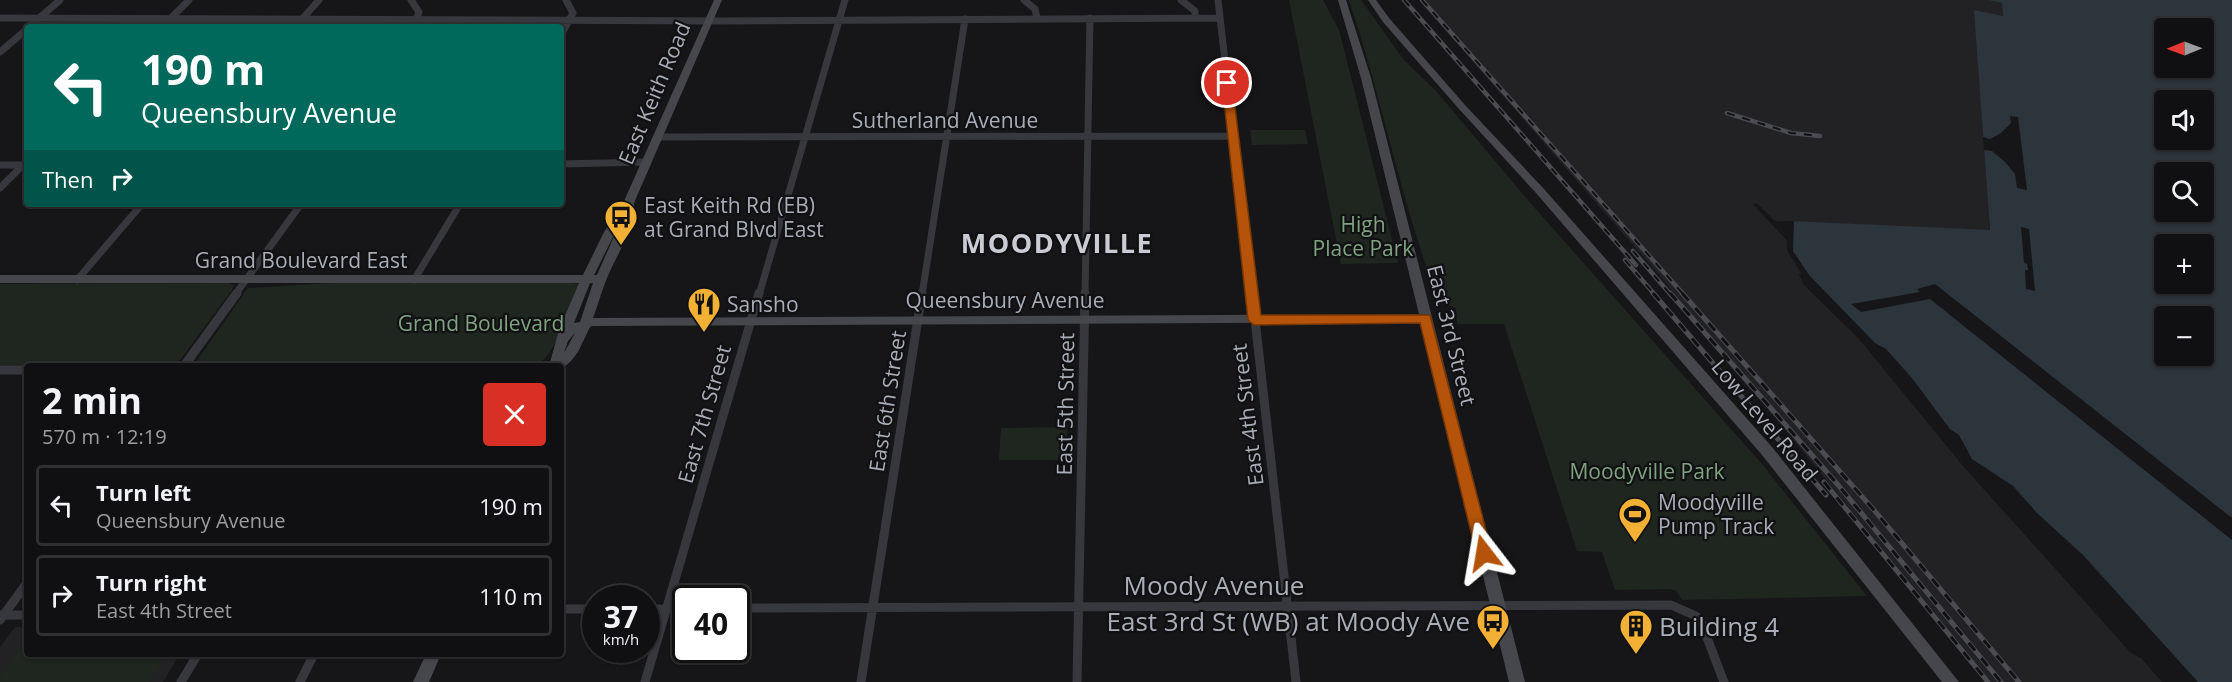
<!DOCTYPE html>
<meta charset="utf-8">
<style>
:root{--surface:#101012;--page:#1e1e20;--text:#f1f3f6;--muted:#9c9d9f;--line:#303032}
body{margin:0;font-family:"Open Sans",sans-serif;background:var(--page);color:var(--text);height:100vh;display:flex;flex-direction:column;font-size:22px;white-space:nowrap}
*{box-sizing:border-box;margin:0}
p{font-size:20px;color:var(--muted)}
.icon{flex:none;width:33px;height:33px;fill:none;stroke:currentColor;stroke-width:2;stroke-linecap:round;stroke-linejoin:round}
.map{position:relative;flex:1;overflow:hidden}
.sheet{position:absolute;left:24px;top:363px;width:540px;height:294px;display:flex;flex-direction:column;background:var(--surface);border-radius:6px;box-shadow:0 2px 4px #0004,0 0 0 2px var(--line)}
.sheet>*{flex:none}
.top-card{position:absolute;left:24px;top:24px;width:540px;height:183px;border-radius:6px;box-shadow:0 2px 4px #0004,0 0 0 2px var(--line);background:#00695c;color:#fff;overflow:hidden}
.needle{width:39px;rotate:269deg}
.buttons{position:absolute;left:2154px;top:18px;display:grid;gap:12px}
.buttons a{display:grid;place-items:center;width:60px;height:60px;border-radius:6px;background:var(--surface);box-shadow:0 2px 4px #0004,0 0 0 2px var(--line);font-size:30px}
.speed{position:absolute;left:582px;top:585px;display:flex;gap:12px;font-size:30px;font-weight:700;text-align:center}
.speed>*{display:grid;place-content:center;width:78px;height:78px;border-radius:50%;background:var(--surface);box-shadow:0 2px 4px #0004,0 0 0 2px var(--line);line-height:1}
.speed small{font-size:15px;font-weight:400}
.speed .limit{border:3px solid #111;border-radius:9px;background:#fff;color:#111}
.pin{position:absolute;display:grid;place-items:center;width:51px;height:51px;color:#fff;margin:-26px;border:3px solid #fff;border-radius:50%;box-shadow:0 2px 6px #0007}
.me{position:absolute;width:66px;margin:-33px;rotate:346deg;stroke-linejoin:round;filter:drop-shadow(0 0 4px #0008)}
.turn{display:flex;align-items:center;gap:21px;height:126px;padding:0 18px;font-size:27px}
.turn .icon{width:78px;height:78px;stroke-width:2.5}
.turn b{display:block;font-size:42px;line-height:51px}
.then{display:flex;align-items:center;height:57px;padding:0 18px;background:#0003;gap:12px;font-size:22px}
.round{display:grid;place-items:center;flex:none;width:63px;height:63px;border-radius:6px;background:var(--page)}
.headline{display:flex;align-items:center;justify-content:space-between;height:102px;padding:0 18px}
h1{font-size:36px;font-weight:700;line-height:45px}
ul{padding:0;list-style:none}
li{display:flex;align-items:center;gap:18px;height:81px;margin:0 12px 9px;padding:0 6px;border:3px solid var(--line);border-radius:6px}
li div{flex:1}
li b{display:block;font-size:22px}
li em{font-style:normal}
.map>svg:first-child{display:block}
.built{fill:#222225}
.green{fill:#1e261f}
.water{fill:#2c353c;fill-rule:evenodd}
.pier{fill:#161618}
.lines{fill:none;stroke-linecap:round;stroke-linejoin:round}
.street-far1{stroke:#37383d;stroke-width:7}
.street{stroke:#37383d;stroke-width:9}
.secondary{fill:#45474d;fill-rule:evenodd}
.rail-far1-casing{stroke:#4a4c52;stroke-width:4.5}
.rail-casing{stroke:#4a4c52;stroke-width:5}
.rail-far1{stroke:#111113;stroke-width:2;stroke-dasharray:8;stroke-linecap:butt}
.rail{stroke:#111113;stroke-width:3;stroke-dasharray:10;stroke-linecap:butt}
.route{fill:#b45309;stroke:#753606;stroke-width:1.5}
.labels{text-anchor:middle;dominant-baseline:central;stroke-width:4.5;stroke-linejoin:round;paint-order:stroke}
.street-label{font-size:21px;fill:#a8adb8;stroke:#111113}
.poi-label{font-size:21px;fill:#a8adb8;stroke:#111113;text-anchor:start}
.park-label{font-size:21px;fill:#7fa381;stroke:#111113}
.near-street-label{font-size:26px;fill:#a8adb8;stroke:#111113}
.near-poi-label{font-size:26px;fill:#a8adb8;stroke:#111113;text-anchor:end}
.district-label{font-size:27px;font-weight:bold;letter-spacing:1.5px;fill:#c9ccd4;stroke:#111113}
</style>
<div class="map">
<svg width="2232" height="682" viewBox="0 0 2232 682">
<rect width="100%" height="100%" fill="#161618"/>
<path class="built" d="M1419 0H1988L2002 3 2003 16 1975 11 1990 231 1775 221 1757 203 1753 204 1815 271 1799 274 1803 284 1859 339 1963 466 2130 652 2142 659 2162 682H1991L1660 276Z
M15 627H27V654H180L163 682H0V647Z"/>
<path class="green" d="M1289 0H1323L1339 30 1398 263 1341 264Z
M1349 0H1361L1404 60 1437 92 1533 206 1762 464 1867 596 1682 600 1676 591 1670 589 1615 590 1602 552 1577 551 1504 324H1457L1456 308 1439 302C1401 204 1383 100 1349 0Z
M1250 130H1305L1308 144 1252 145Z
M228 283 234 285 232 290 181 359 171 365H0V284Z
M333 283H573L579 284C571 305 557 351 540 363L203 365 196 362 248 288Z
M1067 427V460H999L1001 428Z
M27 638V654H167L150 682H0V677Z"/>
<path class="water" d="M1988 0H2232V682H2188L2002 482 1975 466 1875 346 1828 300 1792 253 1789 221 1990 230 1974 10 2003 16 2002 3ZM2164 28H2204V68H2164ZM2164 100H2204V140H2164ZM2164 172H2204V212H2164ZM2164 244H2204V284H2164ZM2164 316H2204V356H2164Z"/>
<path class="pier" d="M2010 116 2018 117 2027 190 2017 188 2015 174 2005 162 1992 151 1984 150 1983 137 1990 139 2001 133 2011 123Z
M1786 221H1794L1793 251 1809 275 1875 343 1886 349 1912 378 1950 429 1959 435 1972 459 2013 486 2037 513 2083 555 2198 682H2184L2000 484 1969 464 1890 366 1804 278 1787 250Z
M2021 227 2029 229 2035 291 2026 289 2025 270H2028L2027 264 2024 263Z
M1935 284 2232 518V540L1930 299 1861 312 1851 304 1920 292 1917 289Z"/>
<g class="lines">
<path class="street-far1" d="M411 0 419 12 417 18
M1024 0 1035 9 1037 18
M1181 0 1195 11V18
M1218 0 1252 295
M0 18 721 21 1220 18
M29 27 60 0
M162 27 189 0
M295 27 319 0
M561 35 573 13 566 0
M0 52 27 29
M658 137 1232 136
M561 164 648 162
M0 165H24
M0 188 27 161
M77 280 142 204
M414 280 460 204
M235 295 301 204
M759 295 845 0
M922 295 965 19
M1085 295 1090 18"/>
<path class="street" d="M1252 293 1296 682
M184 366 237 293
M0 370H27
M736 608 1671 605 1696 616 1701 622 1724 682
M561 609H596
M646 609H686
M0 615H27
M0 620 27 583
M181 682 198 654
M300 682 314 654
M645 682 759 293
M861 682 922 293
M1077 682 1085 293"/>
<path class="secondary" d="M714 0H722L634 203C635 229 617 254 607 278 602 290 598 305 593 318L1419 314 1361 78 1338 0H1346L1371 78 1525 682H1509L1421 322 592 326 590 327 578 352 571 361 561 370V366H549L559 330 579 283H0V275H583L603 234 624 201ZM619 225 597 275H594ZM590 283H593L580 322 574 323ZM575 333 564 353 568 341Z
M1368 0H1376L1389 18 1465 105 1544 189 1772 447 1959 682H1942L1762 455 1536 193 1459 109 1383 22Z
M426 654H441L429 682H413Z"/>
<defs>
<path id="rail-far1" d="M1404 0 1636 265
M1422 0 1684 295
M1727 113 1791 133 1820 136
M1633 251 1671 295
M1625 260 1655 295"/>
<path id="rail" d="M1653 293 1826 495
M1670 293 1839 486 2001 682
M1682 293 1873 509 2019 682
M1824 482 1988 682"/>
</defs>
<use href="#rail-far1" class="rail-far1-casing"/>
<use href="#rail" class="rail-casing"/>
<use href="#rail-far1" class="rail-far1"/>
<use href="#rail" class="rail"/>
</g>
<path class="route" d="M1227 80 1232 83 1261 315H1430L1492 553 1490 558 1484 560 1479 558 1476 553 1420 323 1254 325 1248 320 1222 83Z"/>
<defs>
<symbol id="bus-pin" viewBox="-11 -11 22 30"><path d="M0 17L-7.5 6A9.5 9.5 0 1 1 7.5 6Z" fill="#f2b134" stroke="#111113"/><path d="M-5-6H5V4H4V6H2V4H-2V6H-4V4H-5ZM-3.5-4V0h7V-4ZM-3.5 1.2v1.5H-2V1.2ZM2 1.2v1.5H3.5V1.2Z" fill="#111"/></symbol>
<symbol id="restaurant-pin" viewBox="-11 -11 22 30"><path d="M0 17L-7.5 6A9.5 9.5 0 1 1 7.5 6Z" fill="#f2b134" stroke="#111113"/><path d="M-5-6h1v4h1v-4h1v4h1v-4h1v5L-1.5 .5V6h-2V.5L-5-1ZM5-6V6H3V1.5H1.5Q1.5-4 5-6Z" fill="#111"/></symbol>
<symbol id="stadium-pin" viewBox="-11 -11 22 30"><path d="M0 17L-7.5 6A9.5 9.5 0 1 1 7.5 6Z" fill="#f2b134" stroke="#111113"/><path d="M0-5a6.5 5 0 1 0 0 10a6.5 5 0 1 0 0-10ZM-3.5-1.8h7v3.6h-7Z" fill="#111"/></symbol>
<symbol id="building-pin" viewBox="-11 -11 22 30"><path d="M0 17L-7.5 6A9.5 9.5 0 1 1 7.5 6Z" fill="#f2b134" stroke="#111113"/><path d="M-4-6H4V6H1V3H-1V6H-4ZM-2.5-4.3h1.7v1.8h-1.7ZM.8-4.3h1.7v1.8H.8ZM-2.5-1h1.7V.8h-1.7ZM.8-1h1.7V.8H.8Z" fill="#111"/></symbol>
</defs>
<g fill-rule="evenodd">
<use href="#bus-pin" x="602" y="198" width="38" height="52"/>
<use href="#restaurant-pin" x="685" y="285" width="38" height="52"/>
<use href="#stadium-pin" x="1616" y="495" width="38" height="52"/>
<use href="#bus-pin" x="1474" y="602" width="38" height="52"/>
<use href="#building-pin" x="1617" y="607" width="38" height="52"/>
</g>
<g class="labels">
<g class="street-label">
<text transform="translate(654 93) rotate(-67)">East Keith Road</text>
<text x="945" y="120">Sutherland Avenue</text>
<text x="301" y="260">Grand Boulevard East</text>
<text x="1005" y="300">Queensbury Avenue</text>
<text transform="translate(1452 335) rotate(76)">East 3rd Street</text>
<text transform="translate(887 401) rotate(-81)">East 6th Street</text>
<text transform="translate(1065 404) rotate(-89)">East 5th Street</text>
<text transform="translate(704 414) rotate(-74)">East 7th Street</text>
<text transform="translate(1247 415) rotate(-97)">East 4th Street</text>
<text transform="translate(1765 420) rotate(50)">Low Level Road</text>
</g>
<g class="poi-label">
<text x="644" y="205">East Keith Rd (EB)<tspan x="644" dy="24">at Grand Blvd East</tspan></text>
<text x="727" y="304">Sansho</text>
<text x="1658" y="502">Moodyville<tspan x="1658" dy="24">Pump Track</tspan></text>
</g>
<g class="park-label">
<text x="1363" y="224">High<tspan x="1363" dy="24">Place Park</tspan></text>
<text x="481" y="323">Grand Boulevard</text>
<text x="1647" y="471">Moodyville Park</text>
</g>
<g class="near-street-label">
<text x="1214" y="585">Moody Avenue</text>
</g>
<g class="near-poi-label">
<text x="1470" y="621">East 3rd St (WB) at Moody Ave</text>
<text x="1659" y="626" text-anchor="start">Building 4</text>
</g>
<g class="district-label">
<text x="1057" y="242">MOODYVILLE</text>
</g>
</g>
</svg>
<div class="buttons">
<a><svg class="needle" viewBox="-14 -14 28 28"><path d="M0-13l5 13h-10z" fill="#e53935"/><path d="M0 13l5-13h-10z" fill="#9c9d9f"/></svg></a>
<a><svg class="icon" aria-label="sound" viewBox="0 0 24 24"><path d="M4 9h4l5-4v14l-5-4H4zM17 9q2 3 0 6"/></svg></a>
<a><svg class="icon" aria-label="search" viewBox="0 0 24 24"><circle cx="10" cy="10" r="6"/><path d="M15 15l6 6"/></svg></a>
<a>+</a>
<a>−</a>
</div>
<div class="speed"><div>37<small>km/h</small></div><div class="limit">40</div></div>
<div class="pin" style="left:1227px;top:83px;background:#d93025"><svg class="icon" aria-label="arrive" viewBox="0 0 24 24"><path d="M6 21V4h12l-3 4 3 4H6"/></svg></div>
<svg class="me" style="left:1484px;top:553px" viewBox="-20 -20 40 40"><path d="M0-17L14 15 0 8-14 15z" fill="#b45309" stroke="#fff" stroke-width="4"/></svg>
<div class="top-card">
<div class="turn"><svg class="icon" aria-label="left" viewBox="0 0 24 24"><path d="M17 20v-9H6M10 6l-5 5 5 5"/></svg><div><b>190 m</b>Queensbury Avenue</div></div>
<div class="then">Then<svg class="icon" aria-label="right" viewBox="0 0 24 24"><path d="M7 20v-9h11M14 6l5 5-5 5"/></svg></div>
</div>
<section class="sheet">
<div class="headline"><div><h1>2 min</h1><p>570 m · 12:19</p></div><a class="round" style="background:#d93025;color:#fff"><svg class="icon" aria-label="close" viewBox="0 0 24 24"><path d="M6 6l12 12M18 6L6 18"/></svg></a></div>
<ul>
<li><svg class="icon" aria-label="left" viewBox="0 0 24 24"><path d="M17 20v-9H6M10 6l-5 5 5 5"/></svg><div><b>Turn left</b><p>Queensbury Avenue</p></div><em>190 m</em></li>
<li><svg class="icon" aria-label="right" viewBox="0 0 24 24"><path d="M7 20v-9h11M14 6l5 5-5 5"/></svg><div><b>Turn right</b><p>East 4th Street</p></div><em>110 m</em></li>
</ul>
</section>
</div>
